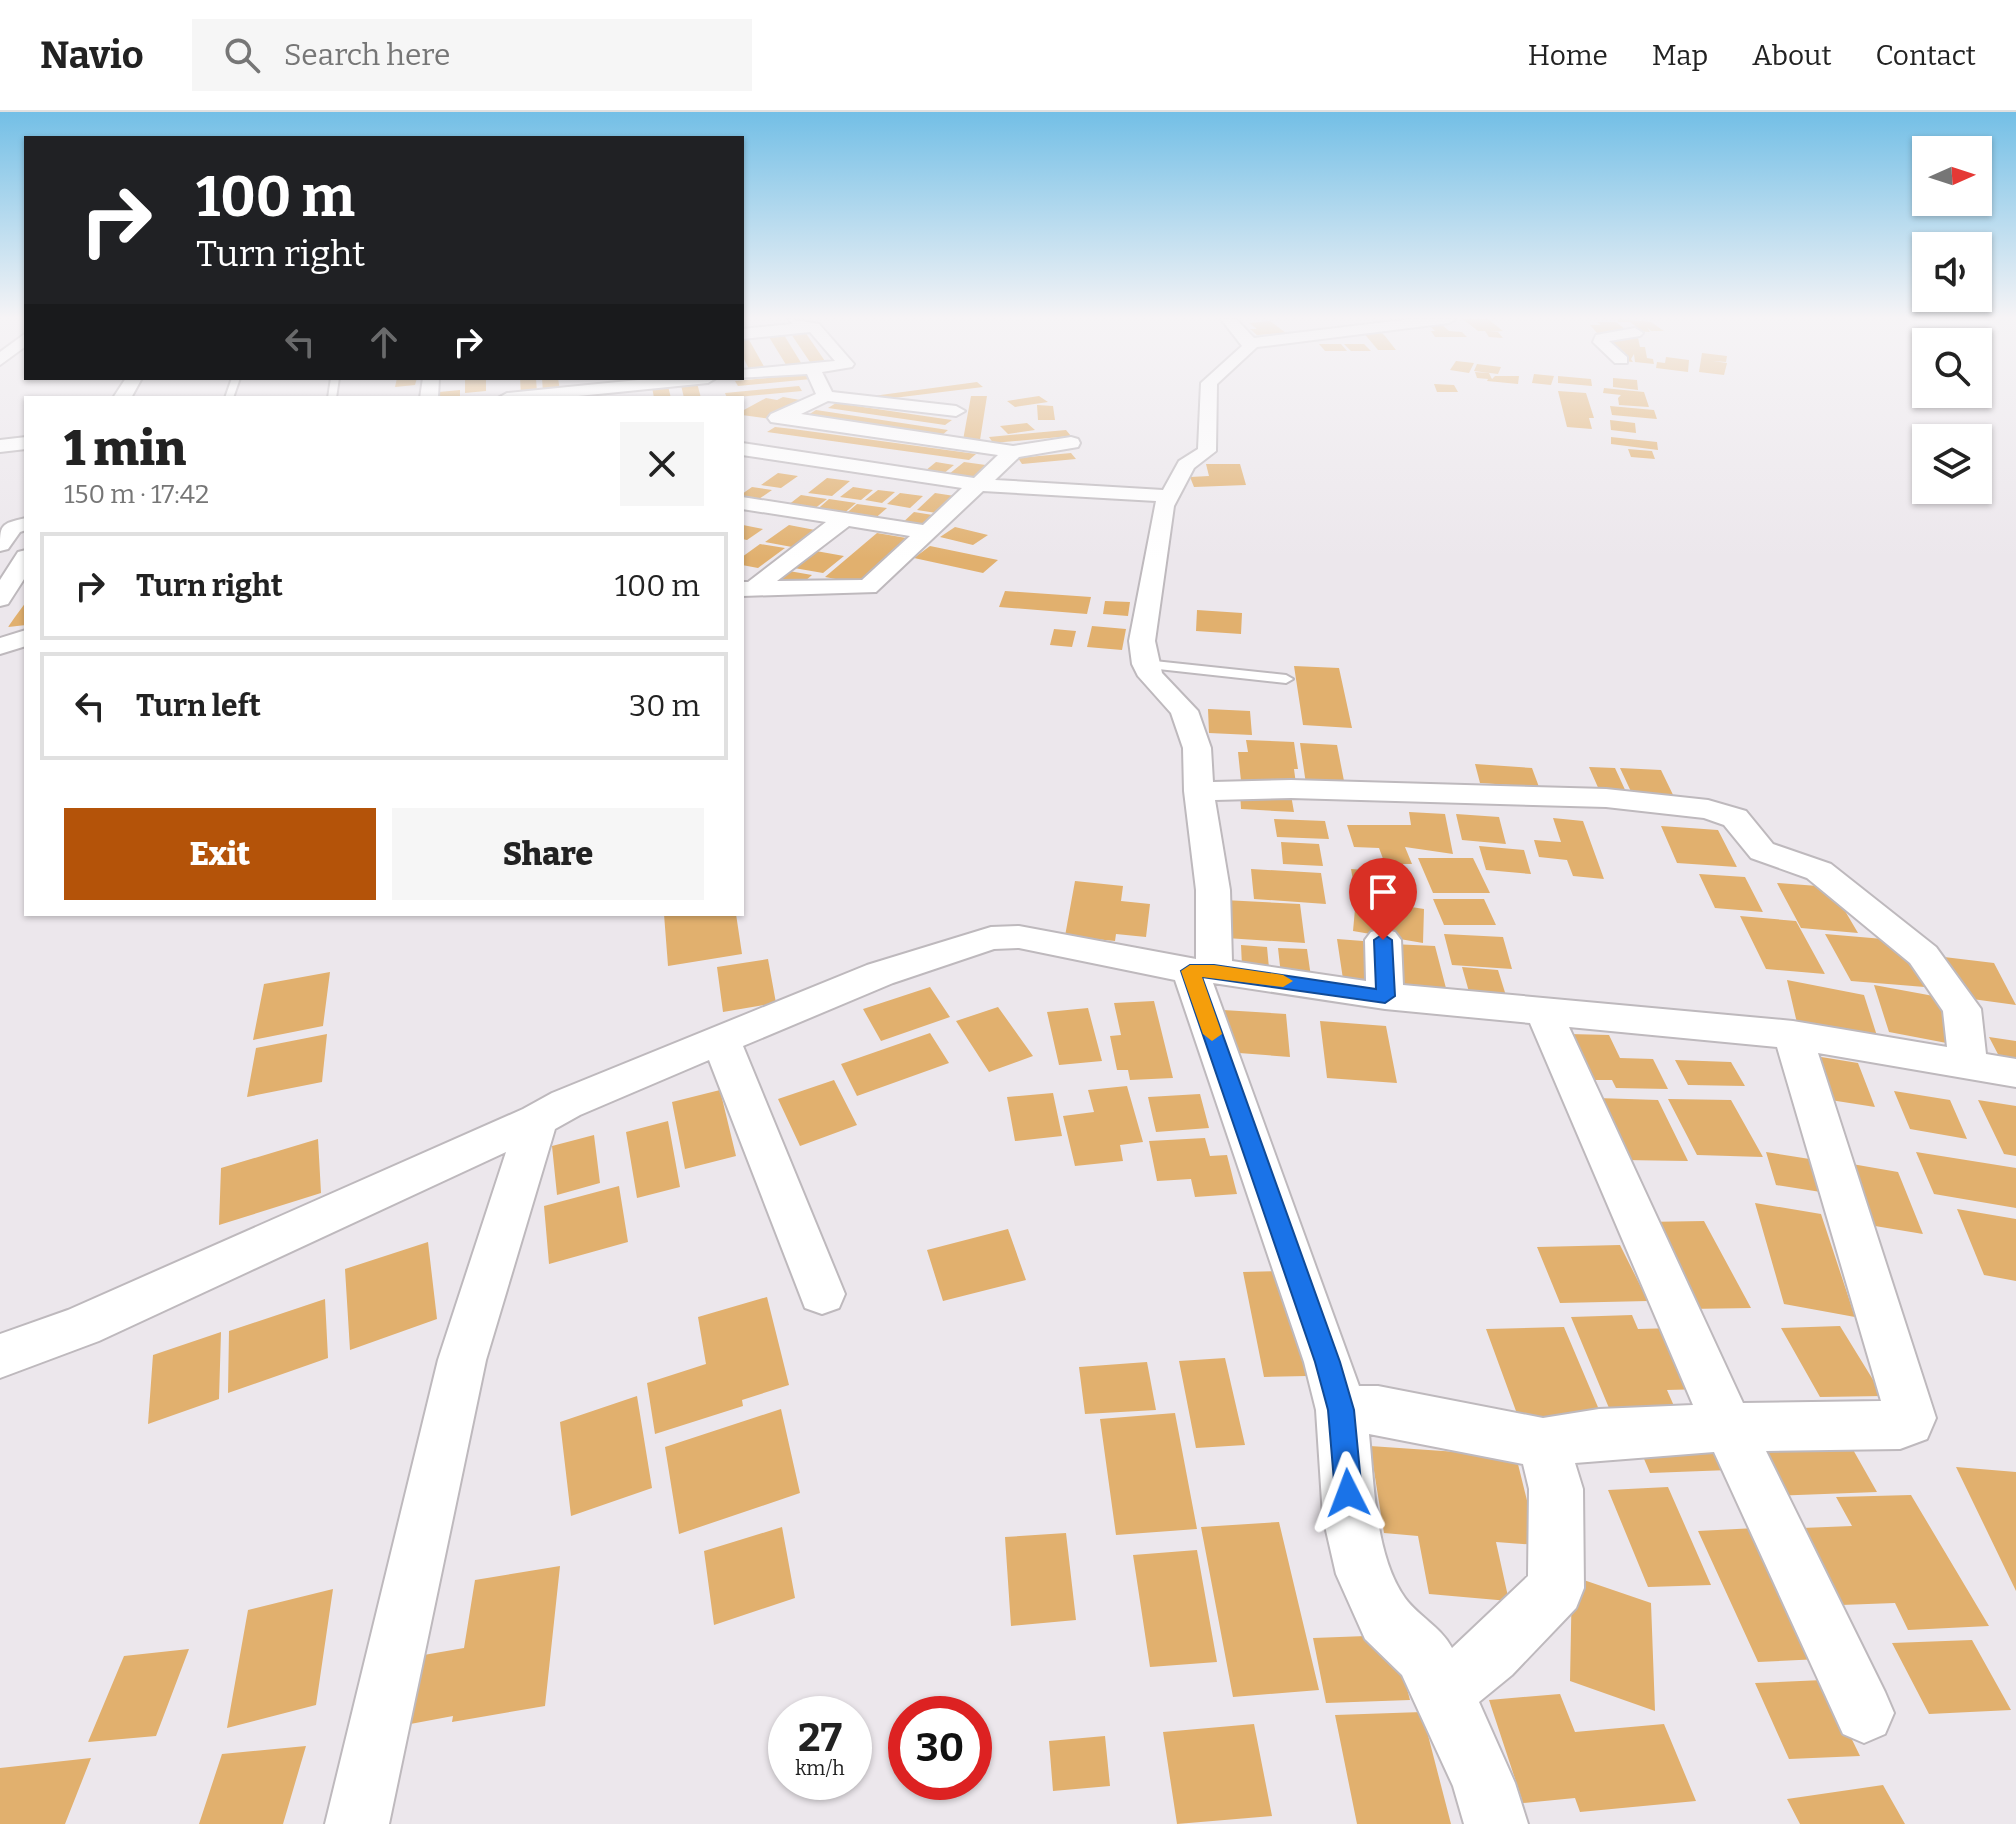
<!DOCTYPE html>
<meta charset="utf-8">
<style>
:root{--surface:#fff;--page:#f6f6f6;--text:#222;--muted:#767676;--line:#e0e0e0;--accent:#b45309}
body{margin:0;font-family:Bitter,serif;background:var(--page);color:var(--text);height:100vh;display:flex;flex-direction:column;font-size:30px;white-space:nowrap}
*{box-sizing:border-box;margin:0}
p{font-size:26px;color:var(--muted)}
.icon{flex:none;width:44px;height:44px;fill:none;stroke:currentColor;stroke-width:2;stroke-linecap:round;stroke-linejoin:round}
.map{position:relative;flex:1;overflow:hidden}
.details{position:absolute;left:24px;top:284px;width:720px;height:520px;display:flex;flex-direction:column;background:var(--surface);border-radius:0px;box-shadow:0 2px 6px #0004}
.details>*{flex:none}
.hud{position:absolute;left:24px;top:24px;width:720px;height:244px;border-radius:0px;box-shadow:0 2px 6px #0004;background:#202124;color:#fff;overflow:hidden}
.needle{width:52px;rotate:87deg}
.fabs{position:absolute;left:1912px;top:24px;display:grid;gap:16px}
.fabs a{display:grid;place-items:center;width:80px;height:80px;border-radius:0px;background:var(--surface);box-shadow:0 2px 6px #0004;font-size:40px}
.speed{position:absolute;left:768px;top:1584px;display:flex;gap:16px;font-size:40px;font-weight:700;text-align:center}
.speed>*{display:grid;place-content:center;width:104px;height:104px;border-radius:50%;background:var(--surface);box-shadow:0 2px 6px #0004;line-height:1}
.speed small{font-size:20px;font-weight:400}
.speed .limit{border:12px solid #d22;background:#fff;color:#111}
.pin{position:absolute;display:grid;place-items:center;width:68px;height:68px;color:#fff;margin:-82px -34px;border-radius:50% 50% 50% 0;rotate:-45deg;box-shadow:0 0 8px #0007}
.pin .icon{rotate:45deg}
.me{position:absolute;width:88px;margin:-44px;rotate:357deg;stroke-linejoin:round;filter:drop-shadow(0 0 6px #0008)}
.turn{display:flex;align-items:center;gap:28px;height:168px;padding:0 40px;font-size:36px}
.turn .icon{width:104px;height:104px;stroke-width:2.5}
.turn b{display:block;font-size:56px;line-height:68px}
.lanes{display:flex;align-items:center;height:76px;padding:0 40px;background:#0003;justify-content:center;gap:40px;direction:ltr}
.lanes .off{opacity:.35}
.round{display:grid;place-items:center;flex:none;width:84px;height:84px;border-radius:0px;background:var(--page)}
.headline{display:flex;align-items:center;justify-content:space-between;height:136px;padding:0 40px}
h1{font-size:48px;font-weight:800;line-height:60px}
.primary-button{display:flex;gap:16px;margin-top:auto;padding:16px 40px}
.primary-button a{flex:1;height:92px;border-radius:0px;background:var(--accent);color:#fff;font-size:32px;font-weight:800;line-height:92px;text-align:center}
.primary-button a+a{background:var(--page);color:var(--text)}
ul{padding:0;list-style:none}
li{display:flex;align-items:center;gap:24px;height:108px;margin:0 16px 12px;padding:0 24px;border:4px solid var(--line);border-radius:0px}
li div{flex:1}
li b{display:block;font-size:30px}
li em{font-style:normal}
header{display:flex;align-items:center;gap:48px;box-sizing:border-box;height:112px;padding:0 40px;background:var(--surface);border-bottom:2px solid var(--line)}
header strong{font-size:38px}
nav{display:flex;gap:44px;margin-inline-start:auto;font-size:28px}
.search{width:560px;height:72px;background:var(--page);display:flex;align-items:center;gap:20px;box-sizing:border-box;padding:0 28px;border-radius:0px;color:var(--muted);font-size:30px}
.map>svg:first-child{display:block}
.building{fill:#e1b06e}
.lines{fill:none;stroke-linecap:round;stroke-linejoin:round}
.lane-casing{stroke:#beb9bd;stroke-width:4}
.street-casing{stroke:#beb9bd;stroke-width:4}
.lane{fill:#fff;fill-rule:evenodd}
.street{fill:#fff;fill-rule:evenodd}
.route{fill:#1a73e8;stroke:#114b97;stroke-width:2}
.slow{fill:#f59e0b}
</style>
<header>
<strong>Navio</strong>
<div class="search"><svg class="icon" aria-label="search" viewBox="0 0 24 24"><circle cx="10" cy="10" r="6"/><path d="M15 15l6 6"/></svg>Search here</div>
<nav><a>Home</a><a>Map</a><a>About</a><a>Contact</a></nav>
</header>
<div class="map">
<svg width="2016" height="1712" viewBox="0 0 2016 1712">
<rect width="100%" height="100%" fill="#ece7ec"/>
<path class="building" d="M1463 207H1488L1503 219 1489 220H1498L1503 226 1489 225 1485 219H1478Z
M1618 207 1651 210 1664 219H1651L1647 215 1650 220 1635 219 1632 216H1638L1630 210H1618Z
M1270 209 1286 221 1257 223 1250 217H1257L1249 211Z
M1597 210H1616L1630 221H1597L1590 213H1601Z
M1427 211H1440L1449 219 1462 220 1467 225H1435L1431 219H1435Z
M803 217 827 252 812 253 789 219Z
M1379 218 1385 224 1396 238H1378L1362 219Z
M784 223 803 254 788 256 769 225Z
M1610 224 1638 226 1640 235H1645L1647 246 1653 247 1654 252 1635 250 1634 242 1631 247 1633 250 1623 249 1616 241 1625 242V240L1613 239Z
M748 226 766 258 750 259 742 243V227Z
M1319 232H1341L1347 239H1325Z
M1344 232H1364L1371 239H1351Z
M1702 241 1727 244 1726 250 1713 249 1727 251 1724 263 1699 260Z
M1666 245 1689 248 1688 260 1656 256 1657 250 1665 251Z
M1456 249 1474 251 1469 261 1450 258Z
M1477 252 1501 255 1498 262 1474 259Z
M1475 260 1489 261 1492 267 1495 264H1519L1518 272 1487 269 1488 267 1477 266Z
M808 262 811 267 738 274 735 269Z
M1534 262 1554 264 1551 273 1532 271Z
M1558 264 1591 267 1592 274 1558 271Z
M397 266H417L415 273 395 275Z
M465 266H486V279L465 281Z
M520 266H536L537 281 521 283Z
M542 266H558L560 279 543 281Z
M1613 266 1637 268 1638 278 1613 275Z
M977 270 983 275 877 288 873 284Z
M697 271 701 286H684L681 273Z
M1434 272 1454 273 1458 280H1437Z
M668 274 671 286H654L652 275Z
M799 274 802 279 727 286 725 281Z
M1604 276 1644 280 1649 295 1619 293 1618 286 1621 283 1603 281Z
M460 278V286H439V280Z
M1558 279 1586 281 1594 306H1589L1592 317 1567 315Z
M971 284H987L980 328H963Z
M1039 284 1048 290 1015 295 1007 289Z
M783 285 800 288 794 291 803 292 771 307 742 303V299L766 286 777 288Z
M836 291 938 306 952 308 945 313 828 296Z
M1037 293 1053 294 1055 308H1038Z
M1610 294 1654 298 1657 307 1612 303Z
M816 298 948 318 941 324 808 303Z
M1610 308 1635 311 1636 321 1611 318Z
M1027 311 1035 318 1008 322 1000 314Z
M775 315 793 317 976 342 969 348 767 320Z
M1066 318 1071 324 993 331 989 325Z
M1611 325 1657 330 1658 338 1611 332Z
M1628 337 1652 339 1655 347 1631 345Z
M1071 341 1076 347 1022 352 1018 346Z
M936 350 954 353 943 362 925 359Z
M964 350 993 354 979 366 949 362Z
M1206 352H1240L1246 373 1194 375 1190 365 1209 364Z
M778 361 798 364 781 376 761 373Z
M827 366 850 369 832 384 808 381Z
M752 375 772 378 756 389 742 387V382Z
M853 375 873 378 861 388 840 385Z
M878 378 895 380 882 391 865 388Z
M900 381 923 384 910 396 887 392Z
M935 381 961 385 943 402 917 398Z
M801 383 827 387 809 401 783 397Z
M829 387 856 391 840 405 813 401Z
M857 392 887 396 872 409 842 405Z
M914 400 939 404 925 418 899 414Z
M743 413 763 417 747 428 742 427Z
M789 413 815 418 792 435 765 430Z
M955 415 988 423 973 433 940 425Z
M877 421 918 428 868 473 825 465Z
M760 432 785 436 758 456 742 453V445Z
M930 434 998 448 983 461 914 446Z
M816 439 844 444 823 461 794 456Z
M789 459 812 463 797 476 773 471Z
M1005 479 1091 485 1087 502 999 495Z
M1105 489 1130 490 1128 504 1103 502Z
M26 490V513L8 515 15 505Z
M1197 498 1242 501 1241 522 1196 519Z
M1092 514 1126 517 1122 538 1087 535Z
M1054 517 1076 519 1072 535 1050 533Z
M1294 554 1339 556 1352 616 1303 613Z
M1208 597 1250 599 1252 623 1209 621Z
M1246 628 1294 630 1298 657H1294L1296 672 1241 669 1238 640H1248Z
M1300 631 1337 633 1345 674 1306 672Z
M1475 652 1532 656 1539 675 1480 671Z
M1589 655 1615 656 1627 682 1600 680Z
M1620 656 1661 658 1676 689 1634 686Z
M1240 680 1291 683 1294 700 1241 697Z
M1409 700 1445 702 1453 742 1405 735 1412 752H1385L1379 736 1354 735 1347 713H1411Z
M1456 702 1499 705 1506 732 1462 728Z
M1553 706 1583 709 1604 767 1573 764 1567 748 1539 745 1534 728 1561 730Z
M1274 707 1325 709 1329 727 1277 725Z
M1661 714 1718 718 1737 755 1677 751Z
M1281 730 1319 732 1323 754 1283 752Z
M1479 734 1524 738 1531 762 1486 758Z
M1418 746H1473L1490 781H1433Z
M1251 757 1321 761 1326 792 1254 787Z
M1351 757 1408 761 1415 790 1361 787 1424 797 1423 831 1353 819 1356 786Z
M1699 762 1745 765 1763 800 1715 796Z
M1075 769 1123 774 1121 789 1150 792 1146 825 1116 822 1115 829 1065 824Z
M1777 771 1831 775 1858 821 1801 816Z
M1433 787H1484L1496 813H1444Z
M1224 788 1300 792 1305 831 1226 826Z
M664 802H736L742 842 668 854Z
M1740 804 1796 809 1825 862 1766 857Z
M1444 822 1503 825 1512 857 1452 853Z
M1825 822 1895 828 1925 875 1851 869Z
M1337 827 1363 829 1371 869 1343 867Z
M1392 832 1435 834 1447 880 1402 877Z
M1241 833 1267 835 1269 856 1242 854Z
M1278 836 1307 837 1311 865 1281 863Z
M1944 845 1994 851 2016 893 1965 886Z
M768 847 776 891 723 900 717 855Z
M1462 855 1498 858 1508 890 1471 887Z
M330 860 323 914 253 928 264 872Z
M1787 868 1864 883 1878 927 1797 911Z
M1874 873 1939 885 1957 933 1889 920Z
M930 875 950 905 881 929 863 897Z
M1154 889 1173 966 1130 968 1128 958H1117L1110 924 1121 923 1114 891Z
M998 895 1033 944 989 960 956 909Z
M1088 896 1102 949 1059 953 1047 900Z
M1223 898 1286 902 1290 945 1226 940Z
M1320 909 1386 914 1397 971 1327 966Z
M930 921 949 951 857 984 841 952Z
M327 922 322 970 247 985 256 936Z
M1569 922 1609 923 1620 946 1653 947 1668 977 1616 976 1612 968H1588Z
M1989 925 2016 929V950L2001 948Z
M1809 943 1858 951 1875 995 1824 987Z
M1675 948 1731 950 1745 974 1688 973Z
M834 968 857 1013 800 1034 778 987Z
M1127 974 1143 1030 1120 1033 1123 1049 1075 1054 1063 1004 1094 1000 1088 978Z
M720 978 736 1044 685 1057 672 990Z
M1894 979 1950 988 1967 1027 1910 1017Z
M1053 981 1062 1024 1015 1029 1007 985Z
M1200 982 1209 1016 1156 1020 1148 985Z
M1597 986 1658 988 1688 1049 1623 1048Z
M1668 987 1731 988 1763 1045 1697 1043Z
M1978 988 2016 994V1044L2004 1042Z
M668 1009 680 1075 637 1086 626 1020Z
M594 1023 600 1071 557 1083 552 1034Z
M1205 1026 1210 1044 1227 1043 1237 1082 1195 1085 1191 1067 1157 1069 1149 1029Z
M318 1027 321 1081 219 1113 221 1056Z
M1766 1040 1816 1048 1827 1081 1776 1073Z
M1916 1040 2016 1056V1096L1934 1082Z
M1852 1052 1898 1060 1923 1122 1875 1114Z
M619 1074 628 1130 549 1152 544 1094Z
M1755 1091 1821 1102 1855 1205 1784 1192Z
M1957 1097 2016 1107V1169L1984 1163Z
M1704 1109 1751 1196 1688 1197 1644 1110Z
M1008 1117 1026 1168 943 1189 927 1138Z
M428 1130 437 1207 350 1238 345 1157Z
M1620 1133 1648 1189 1560 1191 1537 1135Z
M1282 1159 1307 1264 1264 1265 1243 1160Z
M767 1185 789 1273 742 1288 743 1294 655 1322 647 1271 706 1252 698 1205Z
M325 1187 328 1246 228 1281 229 1219Z
M1632 1203 1638 1217 1674 1216 1705 1277 1667 1278 1674 1294 1609 1296 1571 1205Z
M1840 1214 1883 1284 1820 1285 1781 1216Z
M1564 1215 1603 1307 1520 1310 1486 1217Z
M221 1220 219 1287 148 1312 153 1243Z
M1225 1246 1245 1333 1196 1336 1179 1249Z
M1147 1250 1156 1298 1085 1302 1079 1255Z
M637 1284 652 1376 571 1404 560 1310Z
M781 1297 800 1381 679 1422 665 1335Z
M1175 1301 1197 1417 1116 1423 1100 1307Z
M1714 1326 1729 1358 1650 1361 1636 1328Z
M1847 1327 1877 1380 1772 1384 1745 1330Z
M1370 1334 1516 1344 1538 1433 1496 1430 1509 1489 1429 1482 1418 1424 1384 1421Z
M1956 1355 2016 1360V1479Z
M1668 1375 1711 1473 1648 1475 1608 1378Z
M1911 1383 1989 1514 1908 1518 1895 1491 1841 1493 1802 1416 1852 1414 1836 1385Z
M1279 1410 1319 1578 1233 1585 1201 1415Z
M782 1415 795 1486 714 1513 704 1439Z
M1756 1416 1820 1547 1758 1550 1698 1419Z
M1066 1421 1076 1508 1011 1514 1005 1425Z
M1197 1438 1217 1550 1150 1555 1133 1443Z
M560 1454 545 1594 452 1610 453 1604 405 1613 418 1544 464 1536 475 1468Z
M1572 1464 1651 1491 1655 1599 1570 1569Z
M333 1477 316 1593 227 1616 248 1498Z
M1393 1523 1410 1588 1326 1591 1313 1526Z
M1972 1528 2011 1598 1929 1602 1892 1531Z
M189 1537 156 1624 88 1630 124 1544Z
M1823 1568 1860 1644 1789 1647 1755 1571Z
M1560 1582 1575 1620 1664 1612 1696 1689 1580 1700 1575 1686 1523 1691 1489 1588Z
M1422 1600 1451 1712H1357L1335 1603Z
M1254 1612 1272 1704 1177 1712 1163 1620Z
M1105 1624 1110 1674 1053 1679 1049 1629Z
M306 1634 283 1712H199L222 1642Z
M91 1646 65 1712H0V1656Z
M1883 1673 1905 1712H1800L1787 1687Z"/>
<g class="lines">
<defs>
<path id="lane" d="M232 266H240L233 286H225Z
M331 266H339L336 286H328Z
M1145 548 1286 563 1293 567 1286 571 1140 555 1139 552Z"/>
<path id="street" d="M789 207 819 212 854 252 852 255 822 260 832 280 956 294 965 299 956 304 828 289 801 302 1013 334 1071 325 1078 327 1080 331 1078 335 1019 345 995 368 1163 378 1179 349 1198 337 1201 271 1242 234 1221 207H1236L1254 226 1411 207H1456L1449 211 1257 235 1217 272 1216 339 1194 356 1174 394 1155 529 1162 561 1198 599 1211 636 1213 670 1291 668 1606 677 1708 688 1746 699 1773 732 1831 752 1936 835 1981 897 1986 942 2016 947V975L1818 941 1936 1306 1927 1327 1900 1337 1766 1339 1885 1580 1894 1601 1885 1622 1864 1631 1843 1622 1714 1340 1575 1351 1583 1377 1584 1476 1576 1496 1512 1563 1479 1590 1515 1671 1528 1712H1464L1453 1674 1402 1563 1365 1527 1336 1462 1323 1405 1316 1298 1304 1250 1175 868 1019 836 994 837 893 871 743 934 845 1182 839 1196 822 1202 805 1196 709 948 580 1003 555 1017 486 1248 389 1712H325L438 1248 506 1040 99 1229 0 1266V1222L68 1198 523 997 552 981 867 853 991 815 1019 814 1196 847V778L1184 679 1183 636 1171 601 1138 564 1132 552 1129 529 1156 389 983 379 876 480 742 484V470H748L826 410 742 397V385L923 413 962 376 742 343V331L974 366 998 343 771 310 768 306 771 302 816 282 807 262 736 266H742V258L835 249 810 220 742 227V217L792 212ZM849 414 910 424 862 468 777 469ZM1291 686 1606 695 1704 706 1724 713 1751 746 1807 766 1910 851 1943 899 1947 935 1793 909 1403 873 1401 828 1395 820 1383 817 1371 820 1365 828 1366 869 1232 849 1230 778 1215 688ZM1213 871 1385 897 1530 911 1693 1293 1599 1297 1543 1306 1378 1274H1359ZM1569 915 1777 935 1881 1289 1743 1291ZM1369 1322 1523 1352 1529 1377 1528 1464 1452 1536C1440 1514 1419 1505 1405 1486 1375 1444 1374 1372 1369 1322Z
M1635 216 1643 221 1640 224 1609 229 1627 245V251H1615L1593 230 1596 223Z
M26 221V234L0 253V240Z
M126 266H142L131 286H113Z
M423 266H439L438 286H420Z
M658 266H716L708 271 558 286H498L507 281Z
M26 325V337L0 340V328Z
M26 406V418L20 420 8 437 0 439C0 412 0 412 26 406Z
M26 438V464L8 492 0 494V468L18 440Z
M26 518V534L0 542V526Z"/>
</defs>
<use href="#lane" class="lane-casing"/>
<use href="#street" class="street-casing"/>
<use href="#lane" class="lane"/>
<use href="#street" class="street"/>
</g>
<linearGradient id="sky" x2="0" y2="1"><stop stop-color="#73bfe6"/><stop offset="0.46" stop-color="#f6f4f6"/><stop offset="1" stop-color="#f6f4f6" stop-opacity="0"/></linearGradient>
<rect width="2016" height="447" fill="url(#sky)"/>
<path class="route" d="M1383 822 1392 828 1395 884 1385 891 1202 865 1340 1250 1354 1298 1362 1381 1358 1390 1348 1394 1339 1390 1335 1381 1328 1298 1315 1250 1181 859 1190 853H1214L1376 877 1374 828Z"/>
<path class="slow" d="M1190 853H1214L1283 863 1293 869 1283 875 1202 865 1222 922 1212 929 1203 922 1181 859Z"/>
</svg>
<div class="fabs">
<a><svg class="needle" viewBox="-14 -14 28 28"><path d="M0-13l5 13h-10z" fill="#e53935"/><path d="M0 13l5-13h-10z" fill="#767676"/></svg></a>
<a><svg class="icon" aria-label="sound" viewBox="0 0 24 24"><path d="M4 9h4l5-4v14l-5-4H4zM17 9q2 3 0 6"/></svg></a>
<a><svg class="icon" aria-label="search" viewBox="0 0 24 24"><circle cx="10" cy="10" r="6"/><path d="M15 15l6 6"/></svg></a>
<a><svg class="icon" aria-label="layers" viewBox="0 0 24 24"><path d="M12 4l9 5-9 5-9-5zM3 14l9 5 9-5"/></svg></a>
</div>
<div class="speed"><div>27<small>km/h</small></div><div class="limit">30</div></div>
<div class="pin" style="left:1383px;top:828px;background:#d93025"><svg class="icon" aria-label="arrive" viewBox="0 0 24 24"><path d="M6 21V4h12l-3 4 3 4H6"/></svg></div>
<svg class="me" style="left:1348px;top:1381px" viewBox="-20 -20 40 40"><path d="M0-17L14 15 0 8-14 15z" fill="#1a73e8" stroke="#fff" stroke-width="4"/></svg>
<div class="hud">
<div class="turn"><svg class="icon" aria-label="right" viewBox="0 0 24 24"><path d="M7 20v-9h11M14 6l5 5-5 5"/></svg><div><b>100 m</b>Turn right</div></div>
<div class="lanes"><svg class="icon off" aria-label="left" viewBox="0 0 24 24"><path d="M17 20v-9H6M10 6l-5 5 5 5"/></svg><svg class="icon off" aria-label="ahead" viewBox="0 0 24 24"><path d="M12 20V5M6 11l6-6 6 6"/></svg><svg class="icon" aria-label="right" viewBox="0 0 24 24"><path d="M7 20v-9h11M14 6l5 5-5 5"/></svg></div>
</div>
<section class="details">
<div class="headline"><div><h1>1 min</h1><p>150 m · 17:42</p></div><a class="round"><svg class="icon" aria-label="close" viewBox="0 0 24 24"><path d="M6 6l12 12M18 6L6 18"/></svg></a></div>
<ul>
<li><svg class="icon" aria-label="right" viewBox="0 0 24 24"><path d="M7 20v-9h11M14 6l5 5-5 5"/></svg><div><b>Turn right</b></div><em>100 m</em></li>
<li><svg class="icon" aria-label="left" viewBox="0 0 24 24"><path d="M17 20v-9H6M10 6l-5 5 5 5"/></svg><div><b>Turn left</b></div><em>30 m</em></li>
</ul>
<div class="primary-button"><a>Exit</a><a>Share</a></div>
</section>
</div>
